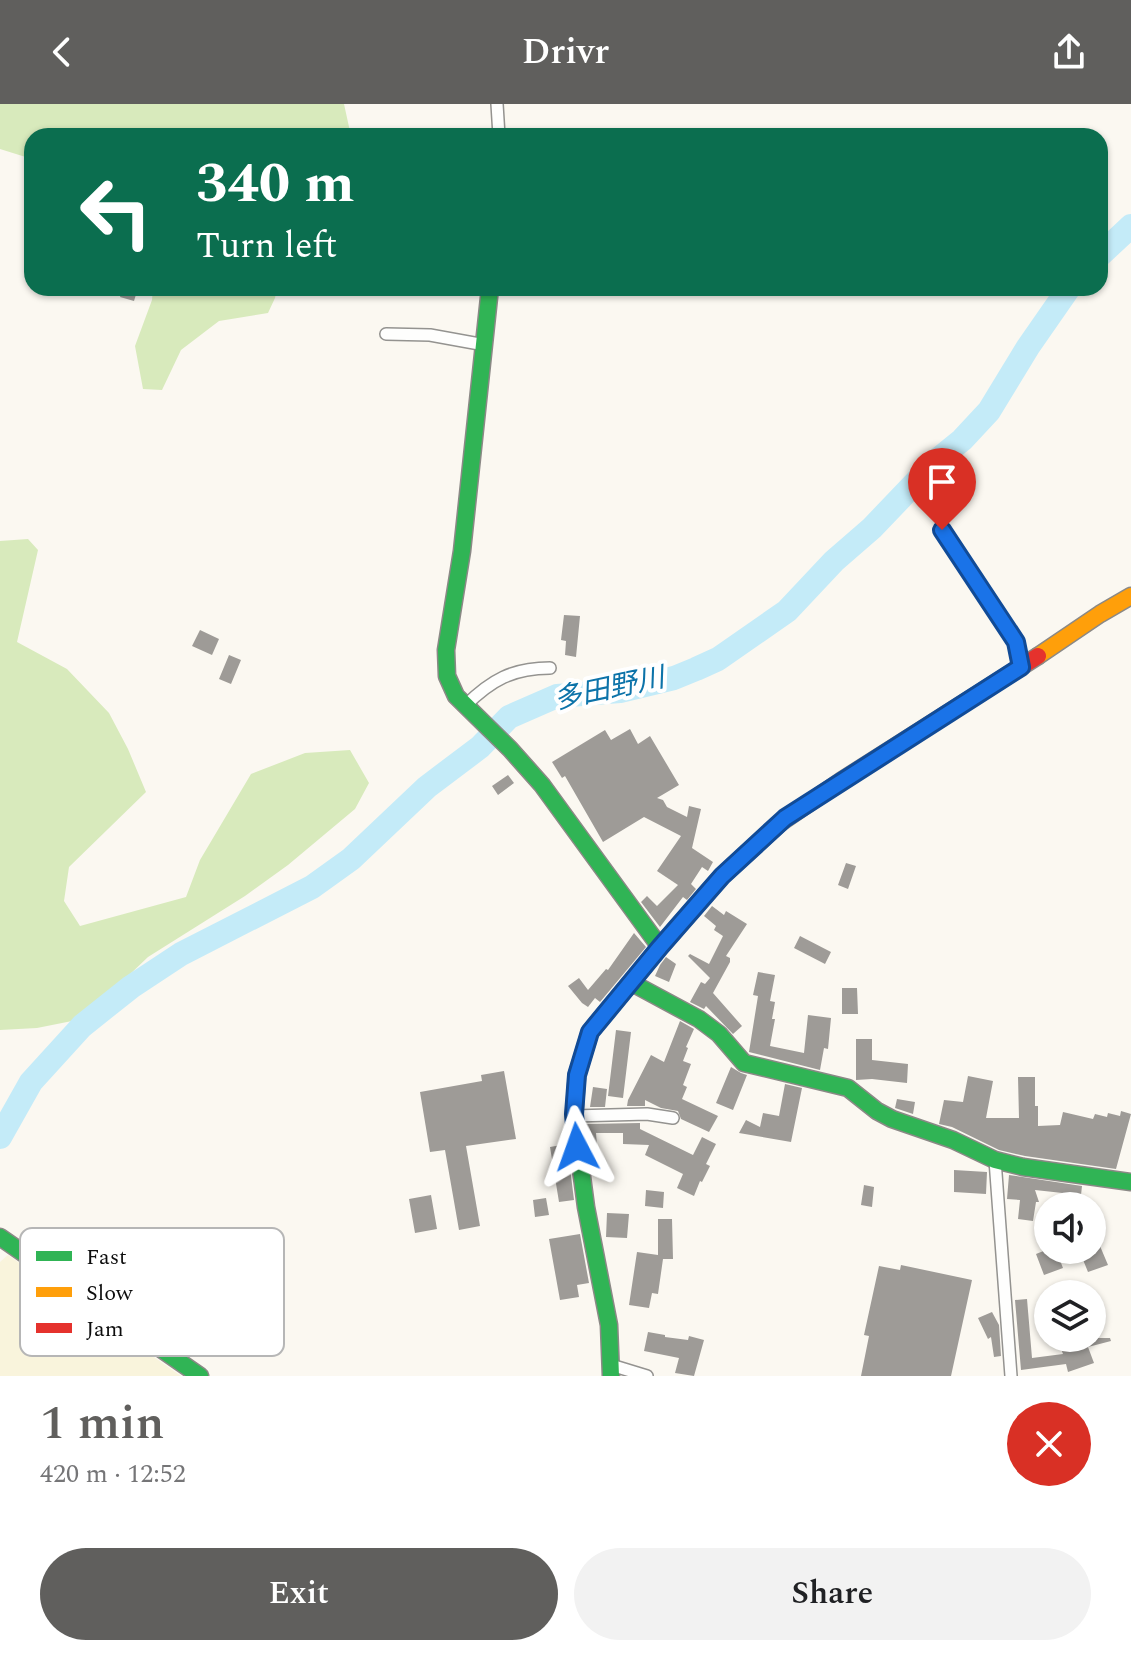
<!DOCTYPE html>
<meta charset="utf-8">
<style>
:root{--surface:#fff;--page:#f2f2f2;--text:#202124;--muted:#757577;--accent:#605f5d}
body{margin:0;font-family:Spectral,"Noto Sans JP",serif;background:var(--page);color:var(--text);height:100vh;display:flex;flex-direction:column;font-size:30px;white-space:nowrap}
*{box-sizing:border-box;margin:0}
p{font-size:26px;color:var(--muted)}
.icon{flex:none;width:44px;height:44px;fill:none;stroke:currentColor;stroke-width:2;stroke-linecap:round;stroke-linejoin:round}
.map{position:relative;height:1272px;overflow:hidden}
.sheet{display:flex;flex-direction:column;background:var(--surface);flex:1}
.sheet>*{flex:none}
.banner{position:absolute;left:24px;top:24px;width:1084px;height:168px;border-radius:24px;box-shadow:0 2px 6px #0004;background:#0b6e4f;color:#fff;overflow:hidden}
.buttons{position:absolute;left:1034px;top:1088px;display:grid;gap:16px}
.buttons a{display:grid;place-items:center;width:72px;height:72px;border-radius:50%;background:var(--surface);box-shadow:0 2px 6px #0004;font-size:40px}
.pin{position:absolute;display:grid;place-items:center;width:68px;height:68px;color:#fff;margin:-82px -34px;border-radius:50% 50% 50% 0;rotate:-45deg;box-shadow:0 0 8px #0007}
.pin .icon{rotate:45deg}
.me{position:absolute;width:88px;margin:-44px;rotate:356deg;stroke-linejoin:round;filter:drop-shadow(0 0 6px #0008)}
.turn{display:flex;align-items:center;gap:28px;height:168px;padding:0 40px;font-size:36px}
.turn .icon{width:104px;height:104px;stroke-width:2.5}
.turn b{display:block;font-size:56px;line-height:68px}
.round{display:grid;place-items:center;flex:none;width:84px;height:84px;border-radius:42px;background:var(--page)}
.overview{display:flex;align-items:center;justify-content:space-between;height:136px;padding:0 40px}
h1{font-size:48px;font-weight:600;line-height:60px;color:var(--accent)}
.button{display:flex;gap:16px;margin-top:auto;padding:16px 40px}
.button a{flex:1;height:92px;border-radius:48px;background:var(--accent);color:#fff;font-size:32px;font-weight:600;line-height:92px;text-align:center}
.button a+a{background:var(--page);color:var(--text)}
header{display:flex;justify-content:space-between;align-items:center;height:104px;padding:0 40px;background:var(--accent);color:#fff;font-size:36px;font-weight:600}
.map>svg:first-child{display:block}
.farmland{fill:#f9f4dc}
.forest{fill:#d8eabc}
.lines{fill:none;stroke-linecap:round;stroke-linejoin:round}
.river{stroke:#c4ebf8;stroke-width:24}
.building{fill:#9e9b97}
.street-casing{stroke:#949390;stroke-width:14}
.fast-casing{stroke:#8b8986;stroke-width:19}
.slow-casing{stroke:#8b8986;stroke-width:19}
.jam-casing{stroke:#8b8986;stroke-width:19}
.street{stroke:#fefefd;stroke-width:11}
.fast{stroke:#30b455;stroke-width:16}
.slow{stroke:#ff9f0a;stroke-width:16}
.jam{stroke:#e5322d;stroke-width:16}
.route-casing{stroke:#114b97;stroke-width:20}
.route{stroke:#1a73e8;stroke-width:14}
.labels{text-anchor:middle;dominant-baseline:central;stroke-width:8;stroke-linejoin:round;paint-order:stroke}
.water-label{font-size:28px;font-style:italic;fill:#0c73a9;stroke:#fff}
.key{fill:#fff;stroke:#b6b6b6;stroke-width:2}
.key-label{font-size:22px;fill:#0d0d0d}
</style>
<header><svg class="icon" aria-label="back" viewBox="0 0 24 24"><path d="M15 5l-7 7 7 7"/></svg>Drivr<svg class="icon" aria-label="share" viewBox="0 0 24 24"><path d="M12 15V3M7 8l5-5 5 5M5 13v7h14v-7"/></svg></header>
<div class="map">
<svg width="1131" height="1272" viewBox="0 0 1131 1272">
<rect width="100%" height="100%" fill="#fbf8f1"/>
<path class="farmland" d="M8 1151 181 1272H182H0V1158Z"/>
<path class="forest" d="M0 0H344L351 32H32V55L0 45Z
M153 184H277L275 194 268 209 219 217 181 246 162 286 143 285 135 242 152 196Z
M28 435 38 446 17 538 67 565 109 609 128 645 146 688 69 763 64 797 80 822 186 793 200 756 251 670 305 649 350 646 369 679 355 705 288 761 245 792 148 853 102 897 72 917 37 924 0 926V437Z"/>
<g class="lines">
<path class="river" d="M1100 151 1131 122
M0 1033 31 978 82 922 131 883 181 850 312 783 351 755 427 683 480 643 509 613 557 592 620 587 674 574 696 565 718 555 787 507 834 457 872 424 936 357 962 336 989 307 1028 243 1069 184"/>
</g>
<path class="building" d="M123 184H138L134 197 120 193Z
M564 511 580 512 576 553 565 551 566 537 561 536Z
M200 526 219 535 212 551 192 542Z
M229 551 241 556 231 580 219 575Z
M630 625 638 640 650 632 679 681 657 694 663 696 667 703 687 713 689 702 701 705 692 744 713 758 708 767 702 763 691 780 696 785 687 796 683 793 660 823 641 798 647 792 657 802 678 781 657 767 681 732 644 713 603 738 565 672 562 674 552 658 605 626 611 636Z
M508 671 514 679 498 691 492 682Z
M846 759 856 762 848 785 838 781Z
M712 802 724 811 726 807 747 820 726 852 730 854V858L713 889 742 922 733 930 706 902 704 905 690 898 701 878 705 880 710 874 688 852 690 850 709 860 723 832 714 826 716 822 704 812Z
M634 829 646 843 600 898 595 894 588 903 582 899 568 882 579 874 588 886 606 865 608 866Z
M800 832 831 848 825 860 794 844Z
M666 853 676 860 669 878 655 872 660 861Z
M758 868 775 871 770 897 775 898 772 915H775L770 942 804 949 808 911 831 914 828 945 824 944 820 966 749 948 758 892 753 891Z
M842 884H857L858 910H842Z
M680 917 694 925 686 943 688 944 683 957 691 960 683 981 687 983 682 995 718 1012 709 1028 681 1015 678 1007 661 1004 645 996V1002H627L628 996 651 951 664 958Z
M616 926 631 928 623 994 608 992Z
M856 935H872V956L908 960 907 979 872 975 856 976Z
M731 963 741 969 747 971 733 1006 716 999Z
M504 967 516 1035 466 1042 480 1122 459 1126 445 1046 430 1048 420 988 482 977 481 971Z
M968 972 993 977 986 1014H1019L1018 973H1035V1002H1038V1022L1060 1021 1063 1008 1093 1015 1095 1010 1107 1013 1108 1009 1120 1012 1121 1007 1131 1010 1116 1065 1025 1052 999 1046 952 1023 939 1020 944 996 963 998Z
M785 980 802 984 791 1038 739 1029 746 1016 760 1023 763 1009 779 1012Z
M593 983 607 985 605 1003H590Z
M897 995 915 998 913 1010 895 1004Z
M640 1019V1025L693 1051 702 1033 716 1040 706 1060 710 1062 702 1078 700 1077 694 1092 677 1084 683 1070 645 1051 649 1041 623 1040V1029H596L597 1041H589L586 1020Z
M567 1040 574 1096 559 1098 550 1043Z
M954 1066 987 1068 986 1090 954 1088Z
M1009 1071 1082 1082 1081 1091 1035 1086 1039 1098H1036L1033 1117 1018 1115 1020 1096 1007 1095Z
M864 1081 874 1083 872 1103 861 1101Z
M646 1086 664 1088 663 1104 645 1102Z
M431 1091 437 1125 415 1129 409 1095Z
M546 1094 549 1111 535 1113 533 1096Z
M607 1109 629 1110 627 1134 606 1133Z
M658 1115H672L673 1155H663L658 1190 652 1189 649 1204 629 1201 637 1148 658 1151Z
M1092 1123 1108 1161 1088 1168 1079 1146H1092Z
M580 1130 589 1179 577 1181 579 1193 560 1196 549 1135Z
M1046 1146H1056L1063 1164 1044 1171 1036 1150Z
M901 1161 972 1176 951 1272H861L869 1232 864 1231 879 1162 900 1166Z
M1027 1195 1032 1254 1063 1250 1057 1234H1110L1111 1237 1088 1243 1094 1259 1068 1268 1066 1260 1021 1266 1015 1196Z
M992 1208 999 1221 1001 1252 994 1253 991 1233 988 1235 978 1214Z
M648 1228 665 1231V1233L688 1236 689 1232 704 1236 694 1272 675 1269 679 1254 644 1247Z"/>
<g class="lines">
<defs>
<path id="street" d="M497 0 499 32
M386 230 430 231 485 241
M942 426 1016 538 1021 563
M465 602C491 576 513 564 550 564
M574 1012 647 1010 673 1014
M995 1056 1011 1272
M611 1261 647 1272"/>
<path id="fast" d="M490 184 462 447 446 546 447 572 456 592 510 645 542 681 660 843
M632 879 699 915 719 930 744 959 848 984 877 1007 892 1015 953 1036 995 1056 1023 1063 1131 1078
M0 1133 200 1272
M611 1272 609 1221 586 1103 574 1012 577 971 590 928 660 843 722 772 780 719"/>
<path id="slow" d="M1038 552 1100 510 1131 492"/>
<path id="jam" d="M780 719 841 677 1038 552"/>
</defs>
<use href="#street" class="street-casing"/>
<use href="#fast" class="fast-casing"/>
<use href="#slow" class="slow-casing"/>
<use href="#jam" class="jam-casing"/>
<use href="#street" class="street"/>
<use href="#fast" class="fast"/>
<use href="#slow" class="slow"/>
<use href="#jam" class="jam"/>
</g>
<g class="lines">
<defs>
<path id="route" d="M577 1043 574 1010 577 971 590 928 660 843 722 772 785 714 1021 563 1016 538 942 426"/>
</defs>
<use href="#route" class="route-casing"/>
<use href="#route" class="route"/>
</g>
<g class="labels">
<g class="water-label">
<text transform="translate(609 585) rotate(-12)">多田野川</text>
</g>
</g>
<rect x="20" y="1124" width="264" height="128" rx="12" class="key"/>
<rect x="36" y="1147" width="36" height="10" fill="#30b455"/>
<rect x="36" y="1183" width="36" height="10" fill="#ff9f0a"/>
<rect x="36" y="1219" width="36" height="10" fill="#e5322d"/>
<g class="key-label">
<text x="86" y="1160">Fast</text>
<text x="86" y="1196">Slow</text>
<text x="86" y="1232">Jam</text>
</g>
</svg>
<div class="buttons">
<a><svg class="icon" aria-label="sound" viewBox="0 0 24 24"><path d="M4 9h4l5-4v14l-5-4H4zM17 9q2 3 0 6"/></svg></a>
<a><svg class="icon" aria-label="layers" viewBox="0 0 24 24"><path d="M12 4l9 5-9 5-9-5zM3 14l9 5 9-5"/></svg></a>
</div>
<div class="pin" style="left:942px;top:426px;background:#d93025"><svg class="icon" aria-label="arrive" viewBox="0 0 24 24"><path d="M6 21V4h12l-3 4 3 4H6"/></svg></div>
<svg class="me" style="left:577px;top:1043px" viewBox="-20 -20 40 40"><path d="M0-17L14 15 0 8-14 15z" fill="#1a73e8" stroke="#fff" stroke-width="4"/></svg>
<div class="banner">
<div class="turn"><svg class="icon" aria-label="left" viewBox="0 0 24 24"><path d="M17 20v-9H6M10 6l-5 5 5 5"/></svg><div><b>340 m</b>Turn left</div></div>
</div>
</div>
<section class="sheet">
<div class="overview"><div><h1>1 min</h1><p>420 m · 12:52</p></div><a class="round" style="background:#d93025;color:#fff"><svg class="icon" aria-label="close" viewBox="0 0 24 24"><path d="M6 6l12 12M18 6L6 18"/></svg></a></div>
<div class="button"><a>Exit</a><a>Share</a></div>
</section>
